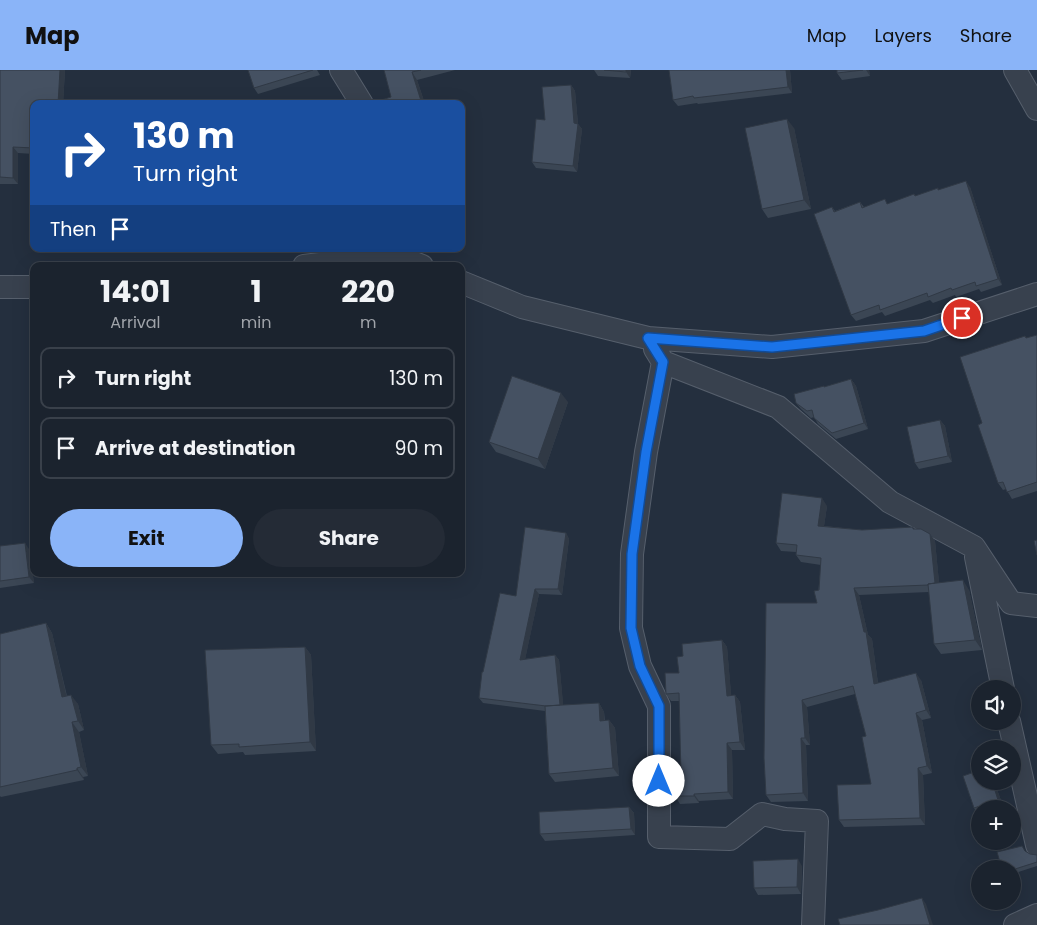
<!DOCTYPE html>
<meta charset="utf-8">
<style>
:root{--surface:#1b232e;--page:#242b36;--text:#f1f3f6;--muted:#a0a4aa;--line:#39404a;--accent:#8ab4f8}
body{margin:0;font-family:Poppins,sans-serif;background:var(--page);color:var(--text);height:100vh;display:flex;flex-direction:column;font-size:19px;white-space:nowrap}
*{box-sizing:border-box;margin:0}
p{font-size:16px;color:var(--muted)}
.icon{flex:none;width:28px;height:28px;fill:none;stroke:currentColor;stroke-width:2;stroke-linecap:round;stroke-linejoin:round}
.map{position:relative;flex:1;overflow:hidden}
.drawer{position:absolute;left:30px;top:192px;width:435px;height:315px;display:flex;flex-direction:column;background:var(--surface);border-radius:10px;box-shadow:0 5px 20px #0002,0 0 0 1px var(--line)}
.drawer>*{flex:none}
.guide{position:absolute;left:30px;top:30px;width:435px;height:152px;border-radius:10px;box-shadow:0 5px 20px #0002,0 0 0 1px var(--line);background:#1a4fa0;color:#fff;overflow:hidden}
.buttons{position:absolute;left:971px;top:610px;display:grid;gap:10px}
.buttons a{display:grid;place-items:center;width:50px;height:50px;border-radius:50%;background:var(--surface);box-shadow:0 5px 20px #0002,0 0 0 1px var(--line);font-size:25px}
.pin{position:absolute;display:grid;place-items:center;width:42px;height:42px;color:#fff;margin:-21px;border:2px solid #fff;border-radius:50%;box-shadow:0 1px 5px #0007}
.me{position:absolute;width:55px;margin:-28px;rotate:0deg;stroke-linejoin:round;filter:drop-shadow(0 0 4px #0008)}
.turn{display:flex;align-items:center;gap:18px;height:105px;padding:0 20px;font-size:22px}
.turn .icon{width:65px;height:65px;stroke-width:2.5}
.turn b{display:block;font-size:35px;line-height:42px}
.then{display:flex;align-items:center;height:48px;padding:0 20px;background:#0003;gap:10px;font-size:19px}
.eta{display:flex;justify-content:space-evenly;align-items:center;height:85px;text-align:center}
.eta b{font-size:30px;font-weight:700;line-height:35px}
.cta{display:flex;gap:10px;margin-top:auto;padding:10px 20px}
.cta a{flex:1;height:58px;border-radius:30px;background:var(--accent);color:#111;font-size:20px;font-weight:700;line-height:58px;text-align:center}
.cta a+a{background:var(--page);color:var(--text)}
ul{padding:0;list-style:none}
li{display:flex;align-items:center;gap:15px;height:62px;margin:0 10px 8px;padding:0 10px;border:2px solid var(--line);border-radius:10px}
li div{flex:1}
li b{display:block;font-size:19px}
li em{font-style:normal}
header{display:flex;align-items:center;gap:30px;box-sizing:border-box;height:70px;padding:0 25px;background:var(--accent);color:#111}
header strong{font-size:24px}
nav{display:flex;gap:28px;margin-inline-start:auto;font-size:18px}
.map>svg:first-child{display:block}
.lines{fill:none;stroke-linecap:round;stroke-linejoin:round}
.street-casing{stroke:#565f6c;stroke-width:24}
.street{stroke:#38414e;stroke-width:22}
.wall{fill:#3b4654}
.shaded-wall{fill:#303945}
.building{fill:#455162;stroke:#303945}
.route-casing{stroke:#114b97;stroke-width:12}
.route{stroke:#1a73e8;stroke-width:9}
</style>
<header>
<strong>Map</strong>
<nav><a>Map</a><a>Layers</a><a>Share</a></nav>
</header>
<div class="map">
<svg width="1037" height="855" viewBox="0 0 1037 855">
<rect width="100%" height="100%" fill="#242f3e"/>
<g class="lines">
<defs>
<path id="street" d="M341 0 362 34
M1015 0 1037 39
M304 196 394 185 422 196
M461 212 522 237 648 268 772 277 924 261 1037 224
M0 217H34
M655 279 663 292 778 337 890 432 974 477 1011 533 1037 536
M663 292 646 382 632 484 631 558 640 596 659 636V767L730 769 762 744 785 749 817 751 813 855
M976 487 1003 619
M1009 651 1037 775
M1015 855 1037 845"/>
</defs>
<use href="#street" class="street-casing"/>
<use href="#street" class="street"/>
</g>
<path class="wall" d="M0 0H65L63 34H34V84L18 83V114H0Z
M248 0H317L320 5 258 24 254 18Z
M384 0H455L417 10 425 34H378L391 27Z
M594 0H631L630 8 598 6Z
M669 0H790L792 23 698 34 697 33 678 36 673 30Z
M837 0H869L870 6 842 10 837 3Z
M571 15 575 21 578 54 582 59 577 102 536 98 532 92 545 50Z
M794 58 811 139 768 148 762 139Z
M970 117 1002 215 981 222 979 219 956 227 955 225 933 233 930 230 885 246 882 242 856 251 851 245 832 137 835 141 860 132 864 137 888 134 915 126 939 120Z
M1037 265V421L1012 429 1006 419 1003 420 998 413 1026 268Z
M851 309 856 316 868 359 836 369 818 354 814 347 811 348 801 339 796 333 824 316V317Z
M568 332 545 399 496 382 489 372Z
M940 350 945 356 952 392 919 399 915 393Z
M827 436 824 456 862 460 914 459 930 464 935 471 939 513 969 520 982 580 941 584 934 574 929 522 859 525 868 565 872 569 878 613 921 610 931 648 922 650 932 703 923 705 925 755 844 757 839 750 871 714 866 666 855 624 807 637 810 675H806L808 731 771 732 766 725 817 533 821 495 801 492 796 485V482L781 481 776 473Z
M566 463 569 469 562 525 539 524 525 589 555 585 559 590 563 635 599 633 604 642 605 650H609L615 658 619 706 555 712 549 704 545 641 483 633 479 628 516 526Z
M0 476 29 479 34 513 0 518Z
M46 553 52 563 67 626 78 634 84 660 79 662 88 706 83 707 84 710 1 727 0 726V564Z
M722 570 727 577 731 625H735L740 632 745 680H732L733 729 699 731V733L680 734 675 726 681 705 679 631H671L666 624 679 603 683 586Z
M305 577 311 585 316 681 245 685 243 682 218 684 211 675Z
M980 711H994L1003 736 996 739H980V744L978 745 974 738Z
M629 737 634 743 635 765 545 771 540 764Z
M1026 781 1030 784 1037 785V796L1012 804V799Z
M802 796 801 824 758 825 754 818Z"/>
<path class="shaded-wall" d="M60 0H65L63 34H58Z
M626 0H631L630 8 626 2Z
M786 0H790L792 23 788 17Z
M866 0H869L870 6Z
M412 2 417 10 425 34H422Z
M571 15 575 21 578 54 582 59 577 102 573 96 574 53Z
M787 49 794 58 811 139 804 130Z
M13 77 18 83V114L13 108Z
M966 111 970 117 1002 215 998 209Z
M851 309 856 316 868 359 864 353Z
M561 323 568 332 545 399 538 389Z
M940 350 945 356 952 392 948 386Z
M822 428 827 436 823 463 818 456Z
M566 463 569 469 562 525 558 519Z
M930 464 935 471 940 522 935 514Z
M25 473 29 479 34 513 29 507Z
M963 510 969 520 982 580 975 570Z
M854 518 859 525 868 565 872 569 879 621 874 614 864 562Z
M535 519 539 524 524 595 520 590Z
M46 553 52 563 69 637 62 627Z
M722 570 727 577 732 633 727 626Z
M305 577 311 585 316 681 310 672Z
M555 585 559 590 564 643 560 638Z
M916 603 921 610 931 648 926 640Z
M71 625 78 634 84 660 78 651Z
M735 625 740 632 745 680 740 672Z
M802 630 807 637 810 675 805 668Z
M599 633 604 642 605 659 600 651Z
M916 643 922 650 932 703 927 696Z
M609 650 615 658 619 706 613 698Z
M72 652 79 662 88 706 81 697Z
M801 668 806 675 808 731 803 723Z
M727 673 732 680 733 729 728 722Z
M77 698 83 707 84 710 77 700Z
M918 698 923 705 925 755 920 748Z
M992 711H994L1003 736 998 730Z
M694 724 699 731V733L694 726Z
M629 737 634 743 635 765 631 759Z
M798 789 802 796 801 824 797 817Z
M922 828 926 834 933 855H930Z"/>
<path class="building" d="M0 0H60L58 34H34V78L13 77V108L0 107Z
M248 0H313L254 18Z
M384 0H421L412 2 422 34H378V31L391 27Z
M604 0H626V2Z
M669 0H786L788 17 694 28 693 26 673 30Z
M837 0H863L837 3Z
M571 15 574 53 578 54 573 96 532 92 536 49 545 50 542 17Z
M787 49 804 130 762 139 745 58Z
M966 111 998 209 976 216 975 212 952 220 951 218 928 227 927 223 880 240 879 235 851 245 814 144 832 137 834 142 860 132 862 138 885 129 887 134 914 124 915 126 938 118V120Z
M1037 265V412L1007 422 1003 412 998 413 978 355 982 353 960 287 1025 266 1026 268Z
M512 306 561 323 538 389 489 372Z
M851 309 864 353 832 363 814 348 812 340 807 341 796 333 794 324 824 316V317Z
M940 350 948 386 915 393 907 357Z
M782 423 822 428 818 456 862 460 913 457V459H921L930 464 935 513 928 514V515L854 518 864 562H866L874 614 916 603 926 640 916 643 927 696 918 698 920 748 839 750 837 715 871 714 862 667 866 666 853 616 802 630 805 668H801L803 723 766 725 764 688 766 533H817L814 521 819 520 821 488 796 485 797 475 776 473Z
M525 457 566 463 558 519H535L520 590 555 585 560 635 546 636 479 628 482 602H483L500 523 516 526Z
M1037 470V485L1034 471Z
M25 473 29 507 0 511V476Z
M963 510 975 570 934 574 928 514Z
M46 553 62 627 71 625 78 651 72 652 81 697 77 698V700L0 717V564Z
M722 570 727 626 735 625 740 672 727 673 728 722 694 724V726H675L673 705H681L679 623 666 624 665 603H679L677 587 683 586 682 574Z
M305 577 310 672 239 677V674L211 675 205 580Z
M599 633 600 651 609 650 613 698 549 704 545 636Z
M980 700V711H992L998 730 974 738 963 706Z
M629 737 631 759 540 764 539 742Z
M1022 776 1025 781 1030 784 1037 785V792L1012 800V799H1002L997 782Z
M798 789 797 817 754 818 753 791Z
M922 828 930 855H840L838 849 878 840Z"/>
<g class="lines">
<defs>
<path id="route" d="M659 711V636L640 596 631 558 632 484 646 382 663 292 648 268 772 277 924 261 962 248"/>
</defs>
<use href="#route" class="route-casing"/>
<use href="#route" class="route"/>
</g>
</svg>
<div class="buttons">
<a><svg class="icon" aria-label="sound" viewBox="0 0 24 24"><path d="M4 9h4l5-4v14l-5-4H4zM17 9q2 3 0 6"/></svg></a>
<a><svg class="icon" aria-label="layers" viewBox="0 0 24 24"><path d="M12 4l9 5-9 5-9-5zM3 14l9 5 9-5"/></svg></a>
<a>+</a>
<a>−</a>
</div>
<div class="pin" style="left:962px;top:248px;background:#d93025"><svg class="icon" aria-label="arrive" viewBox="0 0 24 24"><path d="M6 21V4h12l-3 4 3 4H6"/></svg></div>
<svg class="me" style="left:659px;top:711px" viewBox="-20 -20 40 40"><circle r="19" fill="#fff"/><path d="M0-13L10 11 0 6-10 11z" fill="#1a73e8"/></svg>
<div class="guide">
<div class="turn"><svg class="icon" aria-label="right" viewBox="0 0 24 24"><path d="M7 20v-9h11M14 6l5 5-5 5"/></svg><div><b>130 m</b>Turn right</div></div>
<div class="then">Then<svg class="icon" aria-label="arrive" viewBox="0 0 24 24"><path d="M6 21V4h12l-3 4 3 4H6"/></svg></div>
</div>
<section class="drawer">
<div class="eta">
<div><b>14:01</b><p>Arrival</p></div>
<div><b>1</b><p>min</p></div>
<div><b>220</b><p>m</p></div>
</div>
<ul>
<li><svg class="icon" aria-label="right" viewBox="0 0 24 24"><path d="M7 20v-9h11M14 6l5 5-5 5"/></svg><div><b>Turn right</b></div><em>130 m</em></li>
<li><svg class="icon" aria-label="arrive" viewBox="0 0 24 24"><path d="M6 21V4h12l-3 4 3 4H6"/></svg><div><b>Arrive at destination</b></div><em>90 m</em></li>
</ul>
<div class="cta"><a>Exit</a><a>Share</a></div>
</section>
</div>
